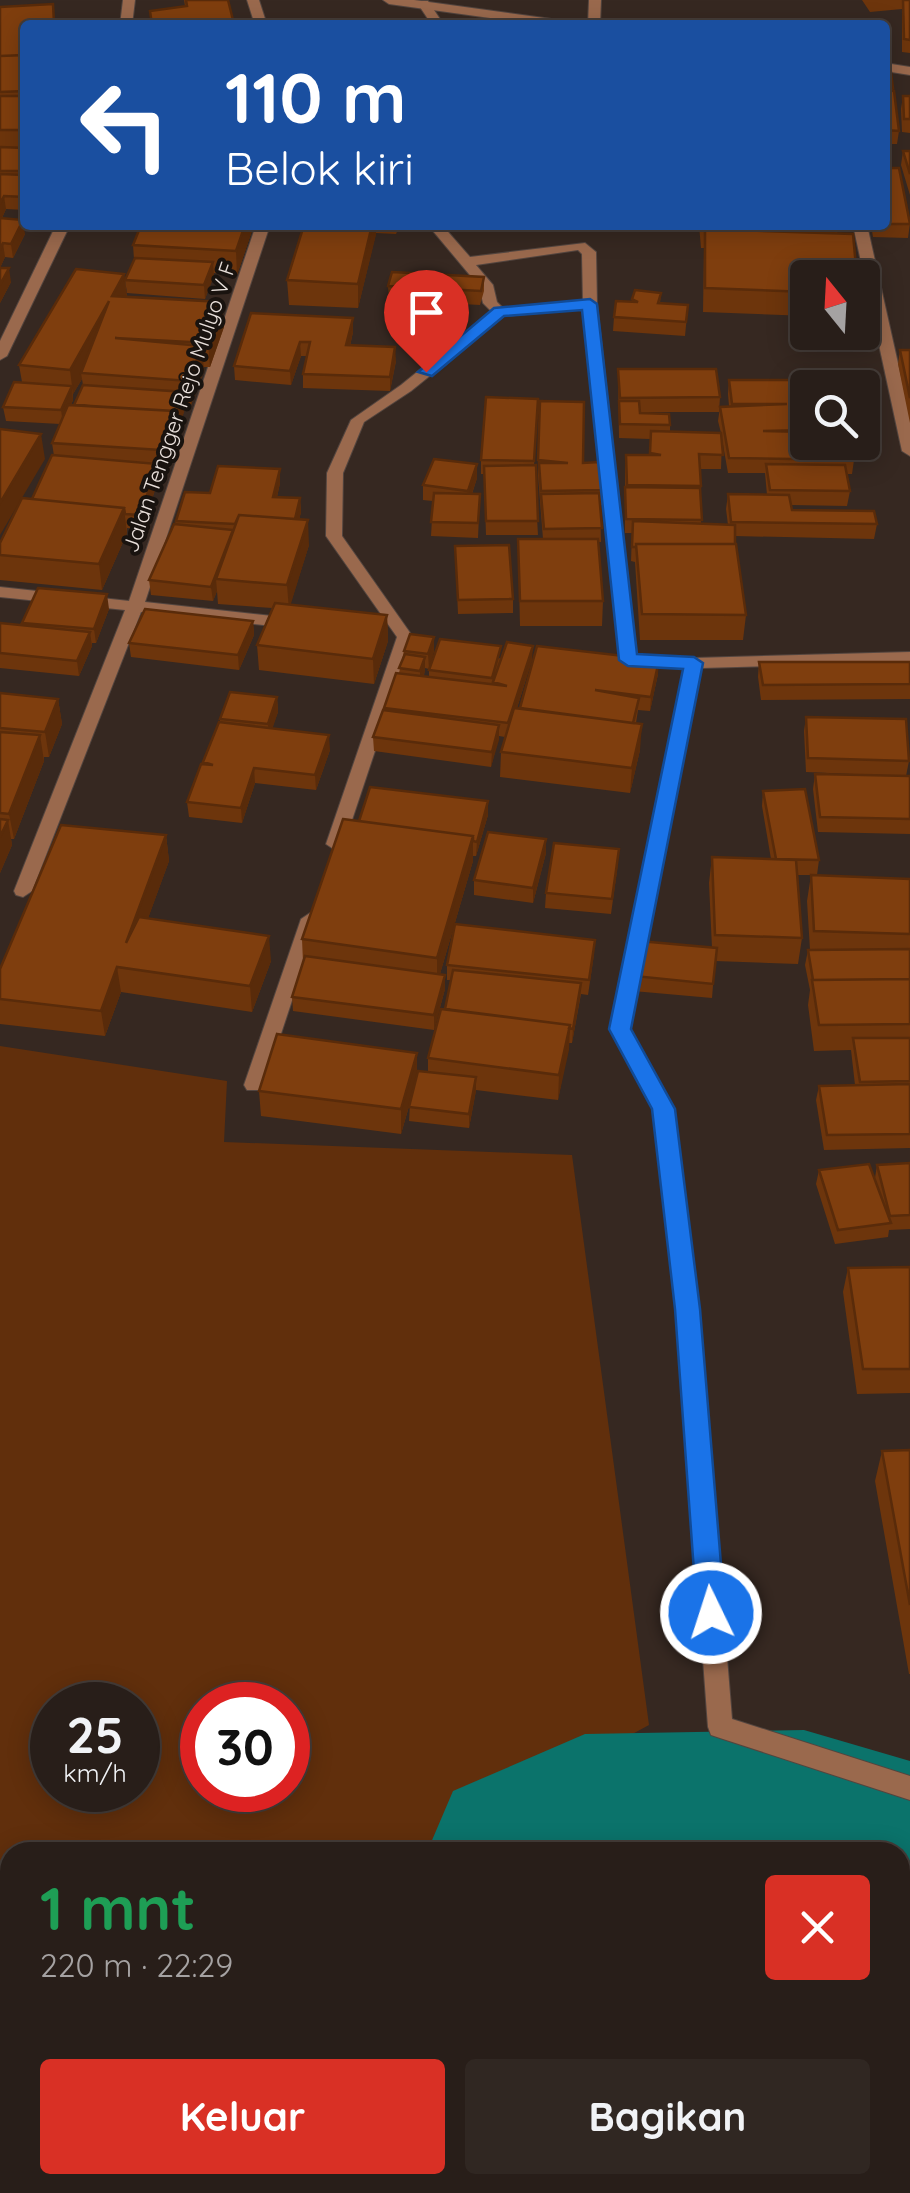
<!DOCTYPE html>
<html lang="id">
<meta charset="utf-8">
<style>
:root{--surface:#281e19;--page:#302722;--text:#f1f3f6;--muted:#a5a2a2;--line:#443c38;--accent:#d93025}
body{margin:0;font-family:Quicksand,sans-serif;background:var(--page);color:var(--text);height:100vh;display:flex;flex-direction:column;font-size:38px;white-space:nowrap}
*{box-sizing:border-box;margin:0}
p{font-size:32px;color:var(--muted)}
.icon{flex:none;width:55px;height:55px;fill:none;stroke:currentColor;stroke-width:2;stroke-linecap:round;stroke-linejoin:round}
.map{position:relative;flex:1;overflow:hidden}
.panel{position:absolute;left:0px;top:1842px;width:910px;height:352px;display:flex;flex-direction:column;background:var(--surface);border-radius:30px 30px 0 0;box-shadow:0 5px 25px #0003,0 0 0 2px var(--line)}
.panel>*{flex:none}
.top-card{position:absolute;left:20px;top:20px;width:870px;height:210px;border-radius:10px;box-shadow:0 5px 25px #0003,0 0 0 2px var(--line);background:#1a4fa0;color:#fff;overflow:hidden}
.needle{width:65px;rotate:342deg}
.buttons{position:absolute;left:790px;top:260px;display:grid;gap:20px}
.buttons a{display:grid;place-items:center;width:90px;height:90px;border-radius:10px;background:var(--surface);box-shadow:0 5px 25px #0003,0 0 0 2px var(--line);font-size:50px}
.speed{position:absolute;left:30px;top:1682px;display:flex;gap:20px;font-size:50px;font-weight:700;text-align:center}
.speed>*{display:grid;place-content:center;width:130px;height:130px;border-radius:50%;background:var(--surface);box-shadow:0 5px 25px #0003,0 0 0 2px var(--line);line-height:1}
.speed small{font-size:25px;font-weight:400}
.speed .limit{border:15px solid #d22;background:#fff;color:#111}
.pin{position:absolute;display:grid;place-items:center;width:85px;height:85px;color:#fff;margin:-102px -42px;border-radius:50% 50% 50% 0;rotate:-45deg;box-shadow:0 0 10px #0007}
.pin .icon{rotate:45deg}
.me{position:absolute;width:110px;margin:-55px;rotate:356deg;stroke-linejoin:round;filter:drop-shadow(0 0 8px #0008)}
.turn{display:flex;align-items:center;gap:35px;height:210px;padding:0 40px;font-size:45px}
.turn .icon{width:130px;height:130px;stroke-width:2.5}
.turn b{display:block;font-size:70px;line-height:85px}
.round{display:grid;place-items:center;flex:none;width:105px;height:105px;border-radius:10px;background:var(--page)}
.summary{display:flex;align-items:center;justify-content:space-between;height:170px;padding:0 40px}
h1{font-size:60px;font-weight:700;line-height:75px;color:#1e9e55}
.cta{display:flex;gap:20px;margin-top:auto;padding:20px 40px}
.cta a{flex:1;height:115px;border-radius:10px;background:var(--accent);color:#fff;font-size:40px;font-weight:700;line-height:115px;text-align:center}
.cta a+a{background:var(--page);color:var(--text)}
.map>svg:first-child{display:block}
.green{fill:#612f0c;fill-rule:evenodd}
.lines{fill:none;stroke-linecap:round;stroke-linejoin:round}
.river{fill:#0b736b;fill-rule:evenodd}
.service-casing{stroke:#53453f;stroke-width:2}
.minor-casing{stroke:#53453f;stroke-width:2}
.service{fill:#9a694d;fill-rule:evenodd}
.minor{fill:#9a694d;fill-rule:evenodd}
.wall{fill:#6d350c;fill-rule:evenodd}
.shaded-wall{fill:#592b0a}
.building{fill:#7f3e0e;stroke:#592b0a;stroke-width:2.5}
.route{fill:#1a73e8;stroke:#114b97;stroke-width:2.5}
.labels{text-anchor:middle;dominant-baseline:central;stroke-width:8;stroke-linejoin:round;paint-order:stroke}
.far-street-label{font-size:22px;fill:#e9e0db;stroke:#19130f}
</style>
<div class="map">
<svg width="910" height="2193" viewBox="0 0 910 2193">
<rect width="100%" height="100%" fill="#362821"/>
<path class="green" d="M0 1046 227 1081 224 1142 572 1155 649 1725 415 1852H10V1901L0 1900ZM52 1705H138V1790H52ZM202 1705H288V1790H202Z
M900 1887 910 1891V2193H0V2017L10 2018V2185H900Z"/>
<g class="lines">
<path class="river" d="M804 1730 910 1761V1931L900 1928V1852H427L453 1791 585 1734Z
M0 1879 10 1881V2065L0 2063Z"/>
<defs>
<path id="service" d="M420 1H428L444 25H432L418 4Z
M428 225H442L470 257 585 243 596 252 597 304 590 308 583 304 582 254 578 250 476 265 493 285 497 302 507 312 495 315 483 303 479 286Z"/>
<path id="minor" d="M123 0H135L132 25H120Z
M247 0H259L267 25H255Z
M383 0H414L566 21 572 25H541L389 4Z
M589 0H601L600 25H588Z
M885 63 910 67V75L885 71Z
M56 225H70L7 356 0 360V341Z
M256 225H270L145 602 291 618 299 623 291 628 141 612 32 891 23 897 16 895 14 891 125 610 0 597V587L129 601Z
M853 225H867L910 417V456L902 451Z
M590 300 597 304 636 655 694 658 910 652V662L701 668 630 1029 674 1109 699 1309 732 1719 910 1776V1800L720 1738 711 1735 708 1727 677 1309 654 1109 610 1029 685 668 628 665 620 660 583 309 504 316 411 391 364 422 343 473 342 536 413 637 344 844 335 850 326 844 397 637 326 536 327 473 351 420 401 385 495 309Z
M310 913 319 919 264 1085 261 1090H247L244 1085 301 919Z"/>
</defs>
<use href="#service" class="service-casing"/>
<use href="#minor" class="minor-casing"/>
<use href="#service" class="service"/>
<use href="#minor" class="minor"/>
</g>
<path class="wall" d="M184 0H228L234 25H152L185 6Z
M862 0H910V53L902 52V9L870 12Z
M0 7 25 25V210L6 209 2 218 25 234 13 258 5 257 0 268 11 282 0 303Z
M885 56 893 88 899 131 897 144H885Z
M903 96H910V133L902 132 901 109Z
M903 151H910V195L901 165Z
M885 168 910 223 908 238 873 237 871 225H885Z
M254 225 237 275 214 273 205 299 127 293 125 280 134 259 133 245Z
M298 225H400L396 234 376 233 358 308 289 305 287 280 303 227 298 226Z
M699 225H838L837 234 808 278V316L703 312 704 248H701Z
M124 274 127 297 222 302 224 327 210 367H204V370L191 405H186L164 474H159V478L142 529 127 528V533L102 590 0 580V555L32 499 54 456 52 443 60 424 6 421 3 407 22 382 19 365ZM82 379 83 385 74 405H71L73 400V394Z
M484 277V291L480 305 389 300 388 286Z
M635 290 661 293 660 303 688 305 685 336 613 331 614 317 632 301Z
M251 313 353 332 350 346 396 361 390 391 303 388V374L307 356H301L291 385 235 380 234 366Z
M900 350H910V423L898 364Z
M618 369 720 397 719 412H640V413L670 425V432L721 433 718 421 720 407 729 406 728 394 729 380 808 442H859L858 444H852L854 460 852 474H846L850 491 847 506 791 505 792 510 877 524 874 539 735 536 746 615 743 640H640L635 562 631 561 632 533H625V469L626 455H650V439L619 438ZM722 439 728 473H765L767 495 728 494 726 509 728 525 701 524 700 469H721Z
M538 399 534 465 538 535H486L484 474H481V460Z
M540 401 603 490 602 505H600L601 542H598L603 601 602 626H520L518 539H543L538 475Z
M280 469V483L277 497 300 498 301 512 299 520 309 545 290 605 387 615 388 641 374 684 259 670 257 645 272 608 218 604 217 591 213 601 151 595 149 580 176 521 210 493Z
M477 478 472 494H480L478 538 431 536 433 501 423 500V485Z
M455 546 513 599V613L458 614Z
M109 609 96 643H92V646L79 676 0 668V623L23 625 22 623Z
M253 621 254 635 239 670 131 657 129 643Z
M404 651H434L429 669 425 668 424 676 429 677V670L501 658 532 660 517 708H520L658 674 650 711 638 710 636 723 640 750 630 793 500 777 501 752 505 737 499 736 491 767 374 751 373 737 399 673Z
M759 662H910V699L761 700 758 677Z
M0 693 58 699 62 724 49 757H44V761L14 839H11L12 845 0 873Z
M277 697 278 712 272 728 330 750 316 790 255 783 242 823 189 817 187 802 220 722V719Z
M806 717 909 761 906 776H910V834L818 832 813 789 815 774 900 776 806 772 804 731Z
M763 791 819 860 817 875H798L802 938 798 964 715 961 712 998 633 991 634 976 712 948 709 883 712 857 771 859 762 806Z
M488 815 476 856H473V861L440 974 445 975V989L434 1030 293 1011 292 997 303 962 302 939 359 821Z
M166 835 169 861 148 918 271 961 252 1012 121 992 105 1036 0 1024V969Z
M546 839V853L533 903 474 895V880Z
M618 863 611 914 545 908 546 893Z
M811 875 910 879V1148L824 1150 816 1100 819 1086 855 1085 851 1050 814 1051 808 1005 810 990 805 965 808 950H810L807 901Z
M594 954 588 995 581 994 572 1043H569L558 1100 476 1090 469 1128 409 1121 410 1103 401 1134 261 1116 259 1091 417 1053V1076L428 1072V1058L445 1009 451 980H447V965Z
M910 1163V1229L889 1230 888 1237 835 1244 816 1184 819 1170 875 1178 877 1165Z
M910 1267V1393L857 1394 843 1292 848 1268Z
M910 1450V1674H909L875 1481 882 1451Z"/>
<path class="shaded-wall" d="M4 196 6 209 0 222V204Z
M23 220 25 234 13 258 11 244Z
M245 225H254L237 275 236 251Z
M372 225H376V235L358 308V284Z
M3 243 5 257 0 268V250Z
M213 262 214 276 205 299 204 285Z
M9 268 11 282 0 303V285Z
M124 274 127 298 112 296Z
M109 301 81 373 82 379 73 394 70 370Z
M222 302 224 327 210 367 208 343Z
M353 318V332L347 359 346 345Z
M300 342 301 356 291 385 290 371Z
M202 346 204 370 191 405 189 381Z
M395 347 396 361 390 391V377Z
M72 386 73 400 63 424 61 410Z
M185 392 186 406 164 474 161 450 174 411Z
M41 434 45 459 0 535V503Z
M158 464 159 478 142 529 140 515Z
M477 464V478L468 505V491Z
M280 469V483L274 511 273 497Z
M300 498 301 512 294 541 293 527Z
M124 508 127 533 102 590 99 564Z
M308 520 309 545 289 610 287 585Z
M235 530 216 579 217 591 213 601 211 587Z
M107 594 109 609 96 643 94 629Z
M387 615 388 641 374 684 373 659Z
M253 621 254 635 239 670 238 655Z
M90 632 92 646 79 676 77 661Z
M434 637V651L429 669 428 654Z
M533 646 532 660 508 737V723Z
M425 657V671L420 686V671Z
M659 660 658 674 650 711 651 697Z
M277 697 278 712 269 739 268 724Z
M58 699 62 724 49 757 45 732Z
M642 724 640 750 630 793 632 768Z
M499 725V740L491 767 492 752Z
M40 735 44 761 14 839 9 814Z
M329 735 330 750 316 790 315 775Z
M254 768 255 783 242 823 241 808Z
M488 801V815L476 856 477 842Z
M8 820 12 845 0 873V837Z
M166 835 169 861 130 968 126 943Z
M473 836V861L437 984V958Z
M546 839V853L533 903V888Z
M269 936 271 961 252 1012 250 986Z
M117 967 121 992 105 1036 101 1011Z
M445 975V989L434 1030V1015Z
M581 983 580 997 572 1043 573 1029Z
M570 1025 569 1050 558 1100 559 1075Z
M417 1053V1078L401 1134V1109Z
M476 1077V1091L469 1128V1114Z"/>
<path class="building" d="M186 0H228L233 20 152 25 150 11 187 6Z
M903 0H910V40L904 39Z
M53 4 54 23 73 22 74 25H25V55L0 56V7Z
M25 55V91L0 92V56Z
M885 56 889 57 893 88H885Z
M885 90 894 91 899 131 885 130Z
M0 96H25V130H0Z
M903 96H910V119H904Z
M0 147 25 148V171H0Z
M903 151H910V174Z
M885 168H899L910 224H885Z
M0 174 25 175V197L4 196 0 204Z
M0 218 23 220 11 244 3 243 0 250Z
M141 225H245L236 251 133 245Z
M304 225H372L358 284 287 280Z
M743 225H838V227Z
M705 229 853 234 857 278H808V292L705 288Z
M135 258 213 262 204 285 125 280Z
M0 268H9L0 285Z
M76 269 124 274 112 296 222 302 208 343 115 338 202 346 189 381 81 373 109 301 70 370 19 365Z
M392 272 484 277 481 291 388 286Z
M635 290 661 293 658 303 688 305 686 322 614 317 616 301 638 302 632 299Z
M251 313 353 318 346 345 395 347 390 377 303 374 310 342H300L290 371 234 366Z
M900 350H910V398Z
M618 369H716L720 397 620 398Z
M729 380H799L803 406H808V430L763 431 808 432V442H852L854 460 729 458 720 407 787 404H732Z
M14 382 72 386 61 410 3 407Z
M83 385 185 392 175 418 174 411 74 405Z
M486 397 538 399 534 461 481 460Z
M540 401 584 402 583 463 600 462 603 490 541 491 539 463H568L538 460Z
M619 401H639L640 413 669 414 670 425 620 424Z
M68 405 174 411 161 450 52 443Z
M0 429 41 434 0 503Z
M651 431 721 433 723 455 699 454 701 486 627 485 626 455H661L650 453Z
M52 455 158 464 140 515 125 514 124 508 32 499Z
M434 459 477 464 468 491 423 485Z
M766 464 845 465 850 491 770 490Z
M536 465 538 521H486L484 466Z
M218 466 280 469 273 497 300 498 295 519 239 515 235 524 176 521 185 492 210 493Z
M625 487 700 488 702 520 626 519Z
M434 493 480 494 478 523 431 522Z
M599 493 602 528 544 529 541 494Z
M728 494 789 495 792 510 874 511 877 524 731 522Z
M22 498 124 508 99 564 0 555V543Z
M239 515 308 520 287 585 216 579Z
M633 521 735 525V544H636V547H632Z
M174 524 233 530 211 587 149 580Z
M518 539H598L603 601H520Z
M636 544H736L746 615 642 614Z
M509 545 513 599 458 600 455 546Z
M38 588 107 594 94 629 22 623Z
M275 603 387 615 373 659 257 645Z
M145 609 253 621 238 655 129 643Z
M0 623 90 632 77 661 0 653Z
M410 634 434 637 428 654 404 651Z
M440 639 501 646 492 678 429 670Z
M507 642 533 646 508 723 384 708 396 673 507 686 493 682Z
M537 646 659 660 651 697 595 690 639 698 633 723 520 708Z
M405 654 425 657 420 671 399 668Z
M759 662H910V684L763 685Z
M230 692 277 697 268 724 220 719Z
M0 693 58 699 45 732 0 728Z
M514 708 642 724 632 768 501 752Z
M383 710 499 725 492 752 373 737Z
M806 717 906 719 909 761 808 758Z
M219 722 329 735 315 775 254 768 241 808 187 802 201 764 213 765 203 762Z
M0 732 40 735 9 814 0 813Z
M815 774 910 776V819L820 817Z
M370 787 488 801 477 842 473 841V836L359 821Z
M805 789 819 860 776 859 763 791Z
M0 819 8 820 0 837Z
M343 819 473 836 437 958 302 939Z
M61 825 166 835 126 943 139 917 269 936 250 986 117 967 101 1011 0 999V969Z
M488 832 546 839 533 888 474 880Z
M554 843 619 849 612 899 546 893Z
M712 857 796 860 802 938 715 935Z
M811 875 910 879V934L814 931Z
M455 924 595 940 589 980 447 965Z
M639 941 717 948 713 984 634 976Z
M910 949V979L813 980 808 950Z
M305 956 445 975 434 1015 292 997Z
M453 970 581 983 573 1029 569 1028 570 1025 445 1009Z
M910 979V1024L819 1025 812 980Z
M441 1009 570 1025 559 1075 428 1058Z
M277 1034 417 1053 401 1109 259 1091Z
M853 1038H910V1081L860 1082Z
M418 1071 476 1077 469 1114 409 1107Z
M910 1084V1134L827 1135 819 1086Z
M910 1163V1215L890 1216 877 1165Z
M869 1164 891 1223 838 1230 819 1170Z
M910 1267V1369H863L848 1268Z
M910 1450V1605L882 1451Z"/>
<path class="route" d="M590 299 597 304 637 654 694 657 703 663 631 1029 675 1109 700 1309 725 1613 721 1622 711 1625 701 1622 697 1613 675 1309 652 1109 609 1029 683 669 628 666 619 660 582 310 504 316 432 376 418 372 494 308Z"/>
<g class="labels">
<g class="far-street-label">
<text transform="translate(179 407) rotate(-71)">Jalan Tengger Rejo Mulyo V F</text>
</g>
</g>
</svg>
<div class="buttons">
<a><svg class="needle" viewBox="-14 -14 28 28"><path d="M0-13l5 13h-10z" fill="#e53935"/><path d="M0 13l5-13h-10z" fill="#a5a2a2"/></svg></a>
<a><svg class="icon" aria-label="search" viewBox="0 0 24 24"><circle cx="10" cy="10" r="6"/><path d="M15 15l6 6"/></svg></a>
</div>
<div class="speed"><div>25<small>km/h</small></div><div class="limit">30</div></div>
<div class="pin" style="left:426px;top:372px;background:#d93025"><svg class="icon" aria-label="arrive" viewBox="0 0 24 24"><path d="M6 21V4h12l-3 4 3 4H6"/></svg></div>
<svg class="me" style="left:711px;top:1613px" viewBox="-20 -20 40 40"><circle r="17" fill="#1a73e8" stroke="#fff" stroke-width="3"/><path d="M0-11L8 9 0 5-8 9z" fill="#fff"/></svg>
<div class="top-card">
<div class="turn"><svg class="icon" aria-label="left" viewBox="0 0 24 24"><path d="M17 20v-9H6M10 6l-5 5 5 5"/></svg><div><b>110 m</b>Belok kiri</div></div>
</div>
<section class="panel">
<div class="summary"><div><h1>1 mnt</h1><p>220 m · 22:29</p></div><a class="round" style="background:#d93025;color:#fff"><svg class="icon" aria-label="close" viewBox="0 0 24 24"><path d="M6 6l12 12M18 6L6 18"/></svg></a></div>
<div class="cta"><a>Keluar</a><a>Bagikan</a></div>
</section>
</div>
